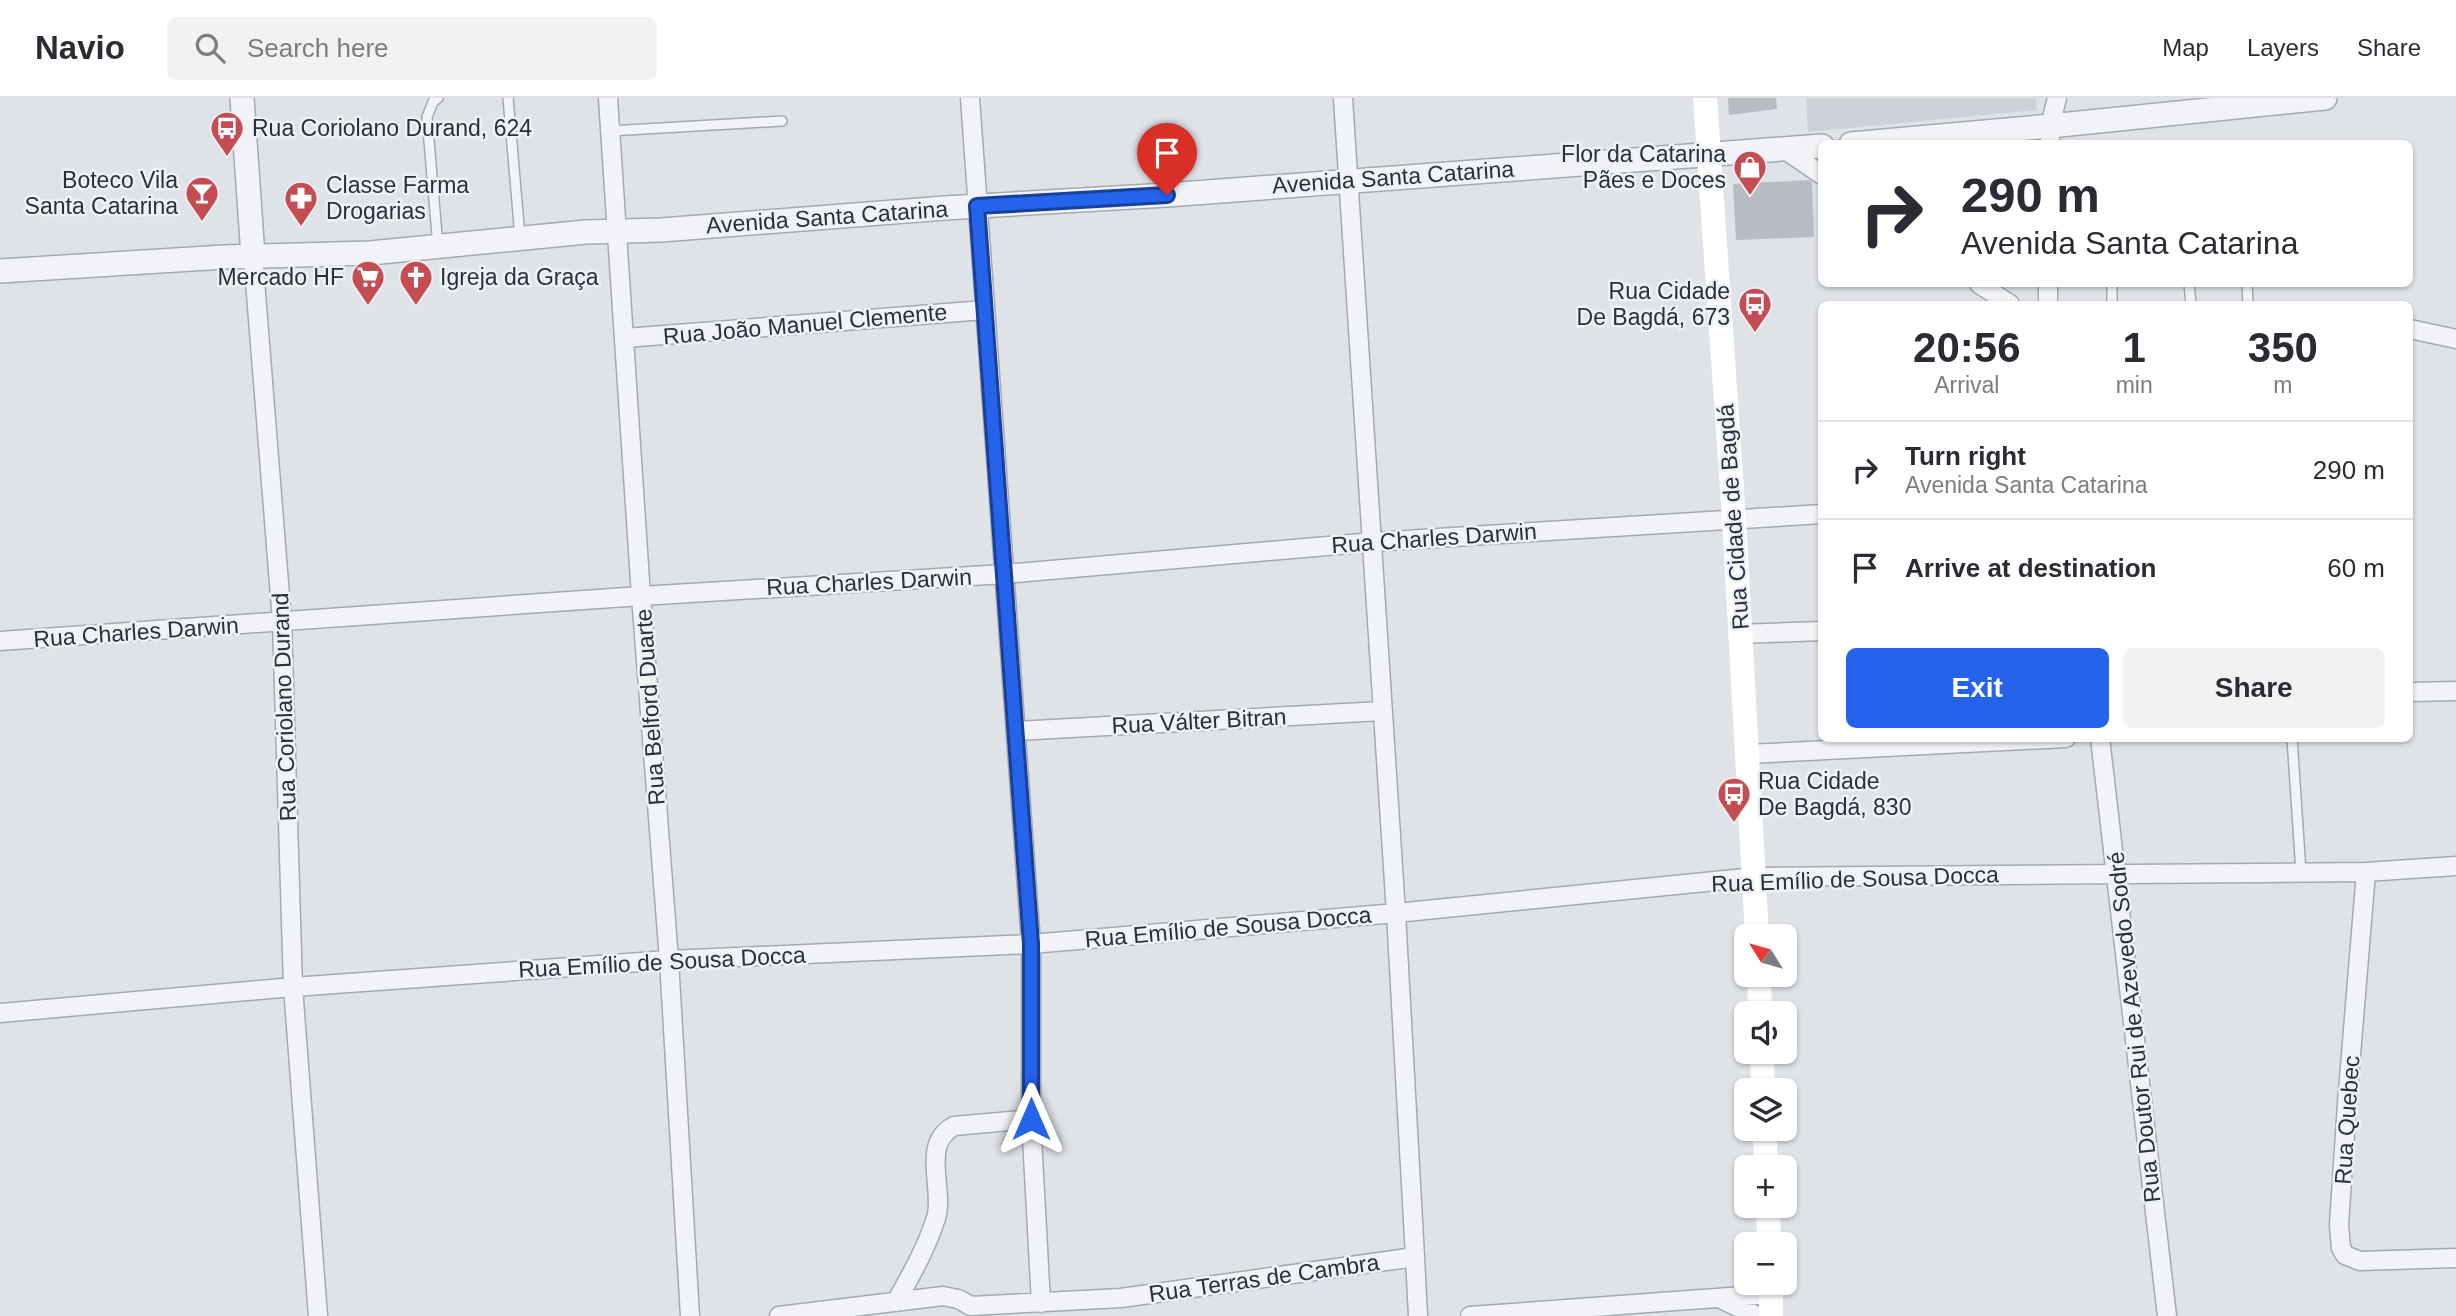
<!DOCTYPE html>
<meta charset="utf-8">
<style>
:root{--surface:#fff;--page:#f2f2f3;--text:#2b2b33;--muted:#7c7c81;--line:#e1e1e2;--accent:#2563eb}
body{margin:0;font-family:Helvetica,sans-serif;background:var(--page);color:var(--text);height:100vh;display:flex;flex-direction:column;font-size:26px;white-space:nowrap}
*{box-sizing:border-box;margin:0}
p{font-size:23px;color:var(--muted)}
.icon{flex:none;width:38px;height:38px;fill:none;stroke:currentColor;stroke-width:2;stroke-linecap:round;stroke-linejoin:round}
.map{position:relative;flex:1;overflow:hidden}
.side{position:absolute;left:1818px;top:203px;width:595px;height:441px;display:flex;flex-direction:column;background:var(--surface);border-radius:10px;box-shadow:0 2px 5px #0004}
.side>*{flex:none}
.banner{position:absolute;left:1818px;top:42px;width:595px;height:147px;border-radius:10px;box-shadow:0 2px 5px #0004;background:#fff;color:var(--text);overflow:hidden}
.needle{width:46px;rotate:307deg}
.fabs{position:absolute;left:1734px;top:826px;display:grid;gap:14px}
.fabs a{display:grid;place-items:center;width:63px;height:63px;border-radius:10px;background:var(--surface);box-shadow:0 2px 5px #0004;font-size:35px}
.pin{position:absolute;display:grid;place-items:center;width:60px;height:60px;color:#fff;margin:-72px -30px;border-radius:50% 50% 50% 0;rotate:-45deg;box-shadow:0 0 7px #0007}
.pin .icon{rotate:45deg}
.me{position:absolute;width:77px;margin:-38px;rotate:0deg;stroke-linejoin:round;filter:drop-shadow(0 0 5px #0008)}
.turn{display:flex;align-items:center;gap:24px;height:147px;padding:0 28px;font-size:32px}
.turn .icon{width:91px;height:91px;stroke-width:2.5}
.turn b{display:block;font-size:49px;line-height:60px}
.eta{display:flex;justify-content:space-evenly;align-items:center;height:119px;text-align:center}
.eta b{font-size:42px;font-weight:700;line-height:49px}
.primary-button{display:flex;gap:14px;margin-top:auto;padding:14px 28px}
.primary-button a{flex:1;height:80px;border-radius:10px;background:var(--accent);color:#fff;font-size:28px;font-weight:700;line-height:80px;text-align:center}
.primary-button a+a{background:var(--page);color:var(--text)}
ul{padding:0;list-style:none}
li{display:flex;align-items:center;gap:21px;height:98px;padding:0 28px;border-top:2px solid var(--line)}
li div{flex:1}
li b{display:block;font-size:26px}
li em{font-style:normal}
header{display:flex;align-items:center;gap:42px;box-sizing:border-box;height:98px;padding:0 35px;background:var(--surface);border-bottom:2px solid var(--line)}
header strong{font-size:33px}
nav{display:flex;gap:38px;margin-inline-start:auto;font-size:24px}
.search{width:490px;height:63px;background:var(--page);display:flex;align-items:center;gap:18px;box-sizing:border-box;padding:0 24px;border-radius:10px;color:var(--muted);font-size:26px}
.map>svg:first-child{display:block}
.built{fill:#ced1d9}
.building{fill:#b7bbc4}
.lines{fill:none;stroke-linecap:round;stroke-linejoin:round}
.service-casing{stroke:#a5a9b1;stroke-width:12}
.minor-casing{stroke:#a5a9b1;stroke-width:21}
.tertiary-casing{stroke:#a5a9b1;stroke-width:26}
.service{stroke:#f2f3f6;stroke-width:9}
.minor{stroke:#f2f3f6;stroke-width:18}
.tertiary{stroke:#f2f3f6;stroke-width:23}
.secondary{stroke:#fff;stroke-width:24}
.route-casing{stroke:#184099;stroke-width:18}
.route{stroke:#2563eb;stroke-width:12}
.labels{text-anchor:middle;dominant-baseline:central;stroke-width:5;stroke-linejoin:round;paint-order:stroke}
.poi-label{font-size:23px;fill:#292f3d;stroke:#eff1f5;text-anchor:start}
.street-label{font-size:23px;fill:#292f3d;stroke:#eff1f5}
</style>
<header>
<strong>Navio</strong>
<div class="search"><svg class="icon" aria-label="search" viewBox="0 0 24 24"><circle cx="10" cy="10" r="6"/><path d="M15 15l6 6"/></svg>Search here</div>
<nav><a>Map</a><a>Layers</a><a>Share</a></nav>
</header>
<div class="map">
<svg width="2456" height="1218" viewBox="0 0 2456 1218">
<rect width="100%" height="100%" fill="#dfe2e7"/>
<path class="built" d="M1806 0H2036L2037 12 1808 34Z"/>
<path class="building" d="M1728 0H1776L1777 11 1729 17Z
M1810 82 1812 84 1814 139 1736 142 1733 86Z"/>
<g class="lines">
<defs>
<path id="service" d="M508 0 520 139
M610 33 782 23
M438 149 427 19 433 4 438 0
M2112 186V206
M2189 186 2191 206
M2247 186 2248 206
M2292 640 2301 774"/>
<path id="minor" d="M608 0 641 498 669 862 690 1218
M970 0 1031 846V1021L1041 1205
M1343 0 1396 815 1415 1159
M2050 46V28L2057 0
M1784 51 1822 77
M253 158 282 523 293 889 318 1218
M1979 186 2010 206
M2048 206V186
M2410 231 2456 241
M625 240 985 212
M1741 536 1822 533
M0 543 641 498 1004 476 1373 444 1822 416
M2410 594 2456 593
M1016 633 1382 613
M2100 640 2167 1218
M1748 656 2066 640
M2366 774 2347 1005 2339 1127 2341 1150 2345 1157 2360 1163 2456 1160
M0 915 293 889 669 862 1031 846 1396 815 1755 779 2366 774 2456 768
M1723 1202 1757 1218
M896 1204C911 1177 927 1149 936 1120 945 1092 920 1046 954 1028L1031 1021
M971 1208 1121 1200 1415 1159 1418 1218
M779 1218 943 1198 958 1201 971 1208
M1470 1218 1771 1196"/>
<path id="tertiary" d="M242 0 253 158
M1851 46 2050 28 2325 0
M0 173 224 159 370 155 586 134 661 132 945 110 1167 97 1822 48"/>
</defs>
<use href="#service" class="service-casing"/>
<use href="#minor" class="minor-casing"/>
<use href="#tertiary" class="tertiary-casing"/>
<use href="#service" class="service"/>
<use href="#minor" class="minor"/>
<use href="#tertiary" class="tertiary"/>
<path class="secondary" d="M1705 0 1734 421 1757 838
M1759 877 1760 915
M1762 954 1763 992
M1765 1031 1766 1069
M1768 1108 1769 1146
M1771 1185V1218"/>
</g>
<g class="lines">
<defs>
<path id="route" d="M1031 1021V846L977 108 1167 97"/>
</defs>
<use href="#route" class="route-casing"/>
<use href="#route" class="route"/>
</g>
<defs>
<symbol id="bus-pin" viewBox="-11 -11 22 30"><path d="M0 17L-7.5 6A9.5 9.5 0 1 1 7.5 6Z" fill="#c44d54" stroke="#eff1f5"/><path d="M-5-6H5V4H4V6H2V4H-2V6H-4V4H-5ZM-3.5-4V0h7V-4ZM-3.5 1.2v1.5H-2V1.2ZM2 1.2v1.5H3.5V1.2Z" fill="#fff"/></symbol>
<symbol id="shop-pin" viewBox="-11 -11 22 30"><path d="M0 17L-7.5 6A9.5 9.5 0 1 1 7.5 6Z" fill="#c44d54" stroke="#eff1f5"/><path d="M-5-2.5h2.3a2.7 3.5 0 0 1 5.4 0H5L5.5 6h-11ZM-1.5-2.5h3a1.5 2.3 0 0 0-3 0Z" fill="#fff"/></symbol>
<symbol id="bar-pin" viewBox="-11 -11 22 30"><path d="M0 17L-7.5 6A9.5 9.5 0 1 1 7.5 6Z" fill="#c44d54" stroke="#eff1f5"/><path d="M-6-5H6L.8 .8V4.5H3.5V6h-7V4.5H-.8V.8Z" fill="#fff"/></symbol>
<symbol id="pharmacy-pin" viewBox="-11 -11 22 30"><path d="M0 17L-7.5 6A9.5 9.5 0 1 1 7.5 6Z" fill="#c44d54" stroke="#eff1f5"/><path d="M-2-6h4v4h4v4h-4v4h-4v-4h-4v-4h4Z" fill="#fff"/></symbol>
<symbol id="supermarket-pin" viewBox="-11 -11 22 30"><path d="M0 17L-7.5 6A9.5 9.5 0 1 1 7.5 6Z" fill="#c44d54" stroke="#eff1f5"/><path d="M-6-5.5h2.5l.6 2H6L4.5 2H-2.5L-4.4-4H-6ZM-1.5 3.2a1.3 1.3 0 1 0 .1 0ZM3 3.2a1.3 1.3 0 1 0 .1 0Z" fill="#fff"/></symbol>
<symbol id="church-pin" viewBox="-11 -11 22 30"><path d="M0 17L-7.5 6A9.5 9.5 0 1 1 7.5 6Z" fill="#c44d54" stroke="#eff1f5"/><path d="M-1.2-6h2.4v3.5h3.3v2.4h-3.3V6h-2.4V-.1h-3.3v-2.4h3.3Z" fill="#fff"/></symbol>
</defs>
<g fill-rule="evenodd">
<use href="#bus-pin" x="208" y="11" width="38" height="52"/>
<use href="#shop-pin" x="1731" y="50" width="38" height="52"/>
<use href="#bar-pin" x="183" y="76" width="38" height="52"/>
<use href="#pharmacy-pin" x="282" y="81" width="38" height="52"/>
<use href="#supermarket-pin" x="349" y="160" width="38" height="52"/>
<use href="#church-pin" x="397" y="160" width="38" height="52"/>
<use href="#bus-pin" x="1736" y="187" width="38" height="52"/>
<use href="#bus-pin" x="1715" y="677" width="38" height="52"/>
</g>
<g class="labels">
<g class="poi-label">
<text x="252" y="30">Rua Coriolano Durand, 624</text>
<text x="1726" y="56" text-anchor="end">Flor da Catarina<tspan x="1726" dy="26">Pães e Doces</tspan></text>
<text x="178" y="82" text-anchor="end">Boteco Vila<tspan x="178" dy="26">Santa Catarina</tspan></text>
<text x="326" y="87">Classe Farma<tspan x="326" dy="26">Drogarias</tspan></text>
<text x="344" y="179" text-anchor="end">Mercado HF</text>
<text x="440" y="179">Igreja da Graça</text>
<text x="1730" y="193" text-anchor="end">Rua Cidade<tspan x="1730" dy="26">De Bagdá, 673</tspan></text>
<text x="1758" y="683">Rua Cidade<tspan x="1758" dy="26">De Bagdá, 830</tspan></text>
</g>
<g class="street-label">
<text transform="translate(1393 79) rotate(-4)">Avenida Santa Catarina</text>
<text transform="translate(827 119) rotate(-4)">Avenida Santa Catarina</text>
<text transform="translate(805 226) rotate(-5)">Rua João Manuel Clemente</text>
<text transform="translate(1733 419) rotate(-94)">Rua Cidade de Bagdá</text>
<text transform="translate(1434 440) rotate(-4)">Rua Charles Darwin</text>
<text transform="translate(869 484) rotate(-3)">Rua Charles Darwin</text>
<text transform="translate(136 534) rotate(-4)">Rua Charles Darwin</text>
<text transform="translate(284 609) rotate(-92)">Rua Coriolano Durand</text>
<text transform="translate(650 609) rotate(-94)">Rua Belford Duarte</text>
<text transform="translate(1199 623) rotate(-3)">Rua Válter Bitran</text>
<text transform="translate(1855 781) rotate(-2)">Rua Emílio de Sousa Docca</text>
<text transform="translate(1228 829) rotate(-5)">Rua Emílio de Sousa Docca</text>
<text transform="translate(662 864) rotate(-3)">Rua Emílio de Sousa Docca</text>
<text transform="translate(2134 929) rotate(-96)">Rua Doutor Rui de Azevedo Sodré</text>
<text transform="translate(2347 1022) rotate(-86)">Rua Quebec</text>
<text transform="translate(1264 1180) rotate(-8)">Rua Terras de Cambra</text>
</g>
</g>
</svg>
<div class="fabs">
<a><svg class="needle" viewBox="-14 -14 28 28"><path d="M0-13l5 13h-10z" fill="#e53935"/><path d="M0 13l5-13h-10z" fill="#7c7c81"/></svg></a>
<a><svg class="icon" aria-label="sound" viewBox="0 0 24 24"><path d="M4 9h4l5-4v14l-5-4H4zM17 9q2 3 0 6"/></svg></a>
<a><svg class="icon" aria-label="layers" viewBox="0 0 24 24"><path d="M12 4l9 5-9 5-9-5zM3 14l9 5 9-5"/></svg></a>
<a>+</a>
<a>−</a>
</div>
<div class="pin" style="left:1167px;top:97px;background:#d93025"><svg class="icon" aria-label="arrive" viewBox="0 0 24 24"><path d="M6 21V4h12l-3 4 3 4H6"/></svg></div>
<svg class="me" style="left:1031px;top:1021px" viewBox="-20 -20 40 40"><path d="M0-17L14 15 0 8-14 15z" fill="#2563eb" stroke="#fff" stroke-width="4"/></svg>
<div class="banner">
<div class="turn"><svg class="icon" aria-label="right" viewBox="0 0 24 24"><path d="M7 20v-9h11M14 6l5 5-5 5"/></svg><div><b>290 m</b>Avenida Santa Catarina</div></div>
</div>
<section class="side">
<div class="eta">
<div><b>20:56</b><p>Arrival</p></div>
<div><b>1</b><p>min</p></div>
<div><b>350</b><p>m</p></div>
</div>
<ul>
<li><svg class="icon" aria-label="right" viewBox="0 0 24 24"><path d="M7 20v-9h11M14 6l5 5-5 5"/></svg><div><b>Turn right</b><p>Avenida Santa Catarina</p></div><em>290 m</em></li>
<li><svg class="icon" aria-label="arrive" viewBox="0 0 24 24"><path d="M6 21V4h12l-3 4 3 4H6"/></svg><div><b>Arrive at destination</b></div><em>60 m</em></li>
</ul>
<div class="primary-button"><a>Exit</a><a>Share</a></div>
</section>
</div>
